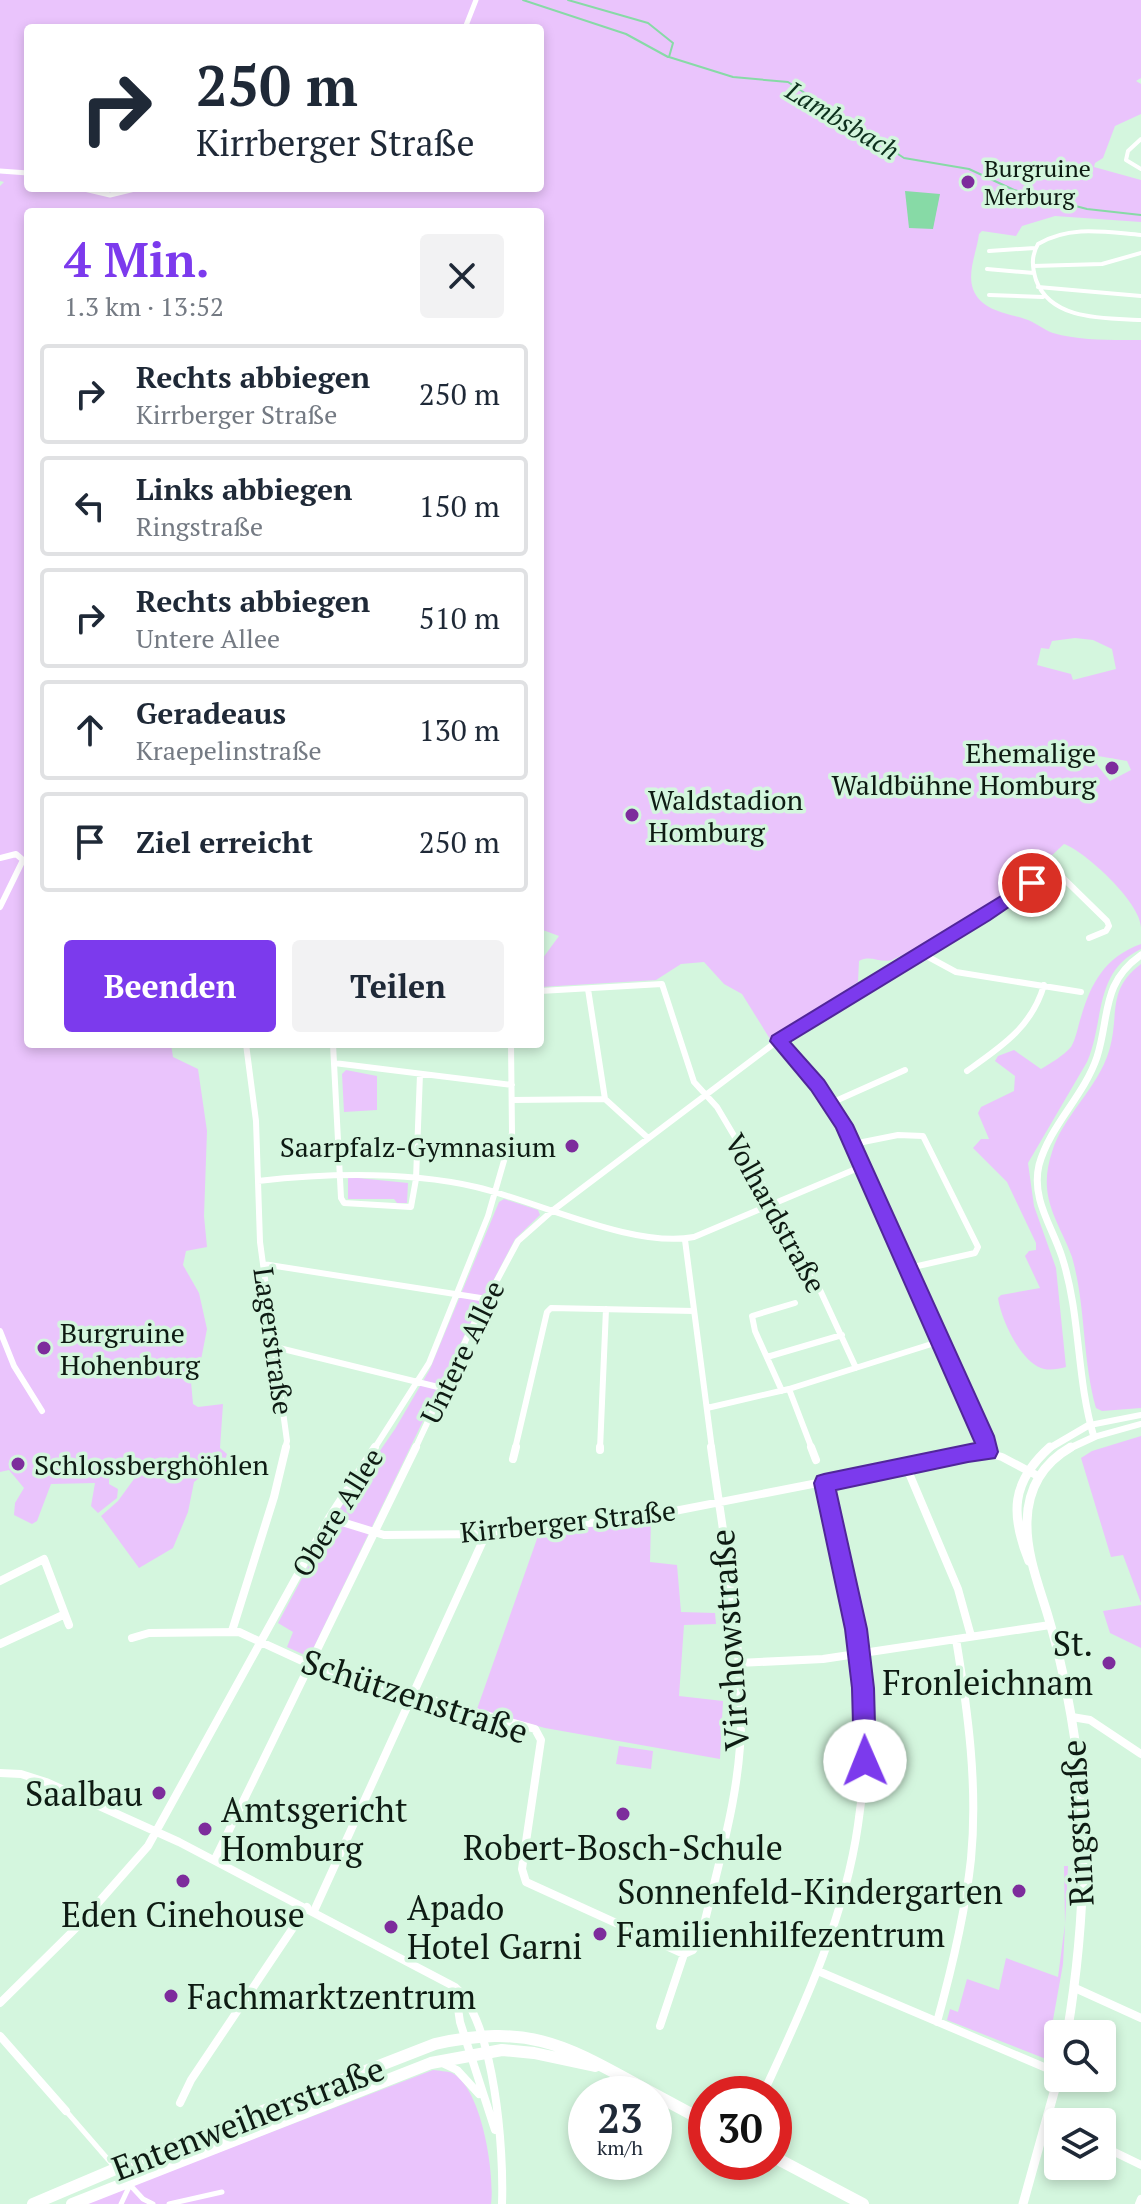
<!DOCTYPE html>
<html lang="de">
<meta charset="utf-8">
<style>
:root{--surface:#fff;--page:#f2f2f3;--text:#1f2937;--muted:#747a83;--line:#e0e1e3;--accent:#7c3aed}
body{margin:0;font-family:"PT Serif",serif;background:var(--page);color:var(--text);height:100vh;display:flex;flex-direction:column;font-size:30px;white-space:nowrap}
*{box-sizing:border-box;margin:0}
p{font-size:26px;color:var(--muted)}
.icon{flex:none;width:44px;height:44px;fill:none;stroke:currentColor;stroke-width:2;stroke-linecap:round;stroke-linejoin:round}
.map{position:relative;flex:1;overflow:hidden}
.side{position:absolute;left:24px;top:208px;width:520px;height:840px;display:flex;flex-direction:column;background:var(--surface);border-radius:8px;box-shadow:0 4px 12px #0003}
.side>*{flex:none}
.top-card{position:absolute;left:24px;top:24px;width:520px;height:168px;border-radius:8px;box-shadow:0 4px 12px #0003;background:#fff;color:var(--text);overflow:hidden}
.fabs{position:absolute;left:1044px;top:2020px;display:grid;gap:16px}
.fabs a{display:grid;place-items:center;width:72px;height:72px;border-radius:8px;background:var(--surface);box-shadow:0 4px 12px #0003;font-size:40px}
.speed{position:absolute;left:568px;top:2076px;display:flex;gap:16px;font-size:40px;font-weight:700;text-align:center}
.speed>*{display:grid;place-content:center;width:104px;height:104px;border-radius:50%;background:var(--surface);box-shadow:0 4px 12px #0003;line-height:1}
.speed small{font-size:20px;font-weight:400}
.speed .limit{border:12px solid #d22;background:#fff;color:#111}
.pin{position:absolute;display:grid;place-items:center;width:68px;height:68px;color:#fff;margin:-34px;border:4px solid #fff;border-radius:50%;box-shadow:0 2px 8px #0007}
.me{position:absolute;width:88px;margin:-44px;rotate:359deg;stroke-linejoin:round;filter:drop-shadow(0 0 6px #0008)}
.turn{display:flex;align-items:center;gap:28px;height:168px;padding:0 40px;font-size:36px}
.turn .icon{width:104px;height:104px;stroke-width:2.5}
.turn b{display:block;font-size:56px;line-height:68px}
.round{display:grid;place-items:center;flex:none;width:84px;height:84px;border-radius:8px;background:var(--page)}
.overview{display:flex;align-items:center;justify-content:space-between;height:136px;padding:0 40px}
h1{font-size:48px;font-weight:700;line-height:60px;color:var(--accent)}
.action{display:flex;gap:16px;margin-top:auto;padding:16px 40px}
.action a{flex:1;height:92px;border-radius:8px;background:var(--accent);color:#fff;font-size:32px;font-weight:700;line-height:92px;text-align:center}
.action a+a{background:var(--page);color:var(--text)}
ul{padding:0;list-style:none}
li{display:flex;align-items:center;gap:24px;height:100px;margin:0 16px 12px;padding:0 24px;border:4px solid var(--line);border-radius:8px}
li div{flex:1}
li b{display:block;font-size:30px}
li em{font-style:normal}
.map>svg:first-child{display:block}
.green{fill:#eac4fc;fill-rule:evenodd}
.water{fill:#87daa6}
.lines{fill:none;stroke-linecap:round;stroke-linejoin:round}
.stream{stroke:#87daa6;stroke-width:2}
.pedestrian{stroke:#fff;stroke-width:5}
.minor-far2{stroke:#fff;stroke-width:4}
.minor-far1{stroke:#fff;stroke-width:6}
.minor{stroke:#fff;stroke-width:8}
.tertiary-far1{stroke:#fff;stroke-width:7}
.tertiary{stroke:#fff;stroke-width:9}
.secondary{stroke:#fff;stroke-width:5}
.primary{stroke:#fff;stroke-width:12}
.route{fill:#7c3aed;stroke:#51269a;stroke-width:2}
.poi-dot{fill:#7d2c9c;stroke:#d4f6de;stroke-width:3}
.labels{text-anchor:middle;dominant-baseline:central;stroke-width:7;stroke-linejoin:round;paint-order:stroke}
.far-poi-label{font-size:24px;fill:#0e1b13;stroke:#d4f6de;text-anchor:start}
.far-water-label{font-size:26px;font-style:italic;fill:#0d311d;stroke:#d4f6de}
.poi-label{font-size:28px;fill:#0e1b13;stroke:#d4f6de;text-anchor:start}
.street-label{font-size:28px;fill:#0e1b13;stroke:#d4f6de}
.near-street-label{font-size:34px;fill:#0e1b13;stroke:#d4f6de}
.near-poi-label{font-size:34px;fill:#0e1b13;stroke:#d4f6de;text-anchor:start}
</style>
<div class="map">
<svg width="1141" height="2204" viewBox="0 0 1141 2204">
<rect width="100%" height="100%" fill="#d4f6de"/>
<path class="green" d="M0 0H1141V78L1136 81 1141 84V114L1115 126 1103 158 1095 163 1094 167 1141 180V222L1055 216 1022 226 1016 236 982 231 979 234C977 251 967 272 973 289 981 311 1007 313 1025 319 1035 322 1044 330 1053 333 1081 341 1113 340 1141 340V927C1140 902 1086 852 1064 844 1015 891 956 931 894 959 881 965 872 954 859 961L858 982 770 1039 742 994 724 984 704 962 681 964 656 980 540 987V962L559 936 540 929V212H28V1044H171L173 1057 198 1069 207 1131 204 1216 207 1247 186 1251 183 1265 199 1293 207 1329 198 1375 191 1382 193 1404 198 1407 223 1404 220 1448 227 1454 221 1472 202 1476 194 1482 188 1512 173 1548 139 1568 101 1516 118 1501 142 1468 124 1466 109 1479V1484L118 1489 117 1498 98 1513 91 1506 95 1483 51 1484 37 1521 32 1524 14 1515 15 1503 24 1488 9 1470 0 1472V186L4 182 0 181ZM28 28H540V188H28ZM1075 638 1093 640 1112 649 1116 669 1073 680 1071 674 1037 665 1041 648 1049 649 1052 641ZM1098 756 1127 761 1131 770 1110 781 1097 765Z
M1141 944V949C1093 972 1105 1021 1087 1062L1028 1163 1034 1206 1056 1268 1066 1367C1058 1369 1049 1371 1041 1368 1019 1359 1001 1319 998 1298L1001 1295 1040 1288 1025 1256 1029 1251 1036 1250V1243L1007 1182 973 1148 981 1139H989L978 1113 981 1107 1014 1091 1015 1076 995 1061 998 1056 1014 1050 1041 1069C1051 1063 1063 1056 1071 1047 1076 1039 1078 1026 1081 1017 1091 983 1105 957 1141 944Z
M1141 964V1408L1102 1411 1096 1408C1082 1358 1086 1306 1072 1257 1064 1234 1049 1213 1047 1188 1046 1176 1048 1164 1052 1152 1062 1117 1098 1088 1109 1051 1120 1015 1106 990 1141 964Z
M346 1070 377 1076V1110L344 1112 342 1074Z
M348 1177 408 1183 407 1203H397L394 1199H348Z
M504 1199 538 1210 540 1215 515 1239 464 1336 309 1657 287 1647 293 1632 278 1623 337 1513 395 1429 430 1369 499 1202Z
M1141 1436V1603L1123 1555 1111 1557 1081 1458 1092 1451Z
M651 1520 650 1562 677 1565 681 1612 715 1613 716 1624 684 1625 679 1696 723 1701 720 1759 545 1728 477 1709 538 1536 548 1532Z
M1141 1605V1648L1110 1633 1103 1611Z
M619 1746 653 1751 651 1769 616 1764Z
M1064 1866H1068L1063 1964 1046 2059 947 2020 950 2009 958 2012 967 1979 999 1990 1006 1958 1058 1977 1065 1924Z
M433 2070C439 2071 447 2071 452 2073 482 2088 495 2174 491 2204H84Z"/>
<path class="water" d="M905 191 940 194 933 229 909 228Z"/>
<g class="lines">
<path class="stream" d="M523 0 626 34 668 57
M568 0 648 23 673 43 669 57 733 77 788 82 904 158 969 169 1014 190 1087 209 1141 215"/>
<path class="pedestrian" d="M66 2111 125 2179
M131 2186 143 2199 153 2204
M121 2204 129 2187
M169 2204 222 2192"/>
<path class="minor-far2" d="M1141 139 1128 151 1126 160 1141 169
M1141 235C1105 232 1070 225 1038 244 1031 256 1032 267 1036 280 1051 321 1105 318 1141 320
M989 251 1035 248
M1033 266 1102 264 1141 253
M987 269 1034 273
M1038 287 1141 296
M989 295 1043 297"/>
<path class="minor-far1" d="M0 858 16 854 23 860 0 907
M921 953 956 972 1081 992
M588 989 605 1099
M540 991 662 984 694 1082 717 1107 774 1203 814 1277 856 1368
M779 1041 817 1085 844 1125 984 1436 986 1449
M246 1044 256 1121 260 1242 287 1441 285 1449
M333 1044 341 1198 344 1203 411 1207 416 1179 420 1074
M334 1063 512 1085
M967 1071C1001 1047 1032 1027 1044 985
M512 1100 605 1099 648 1138
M831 1103 905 1070
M853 1144 898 1135 923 1136 978 1247 975 1253 909 1268
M258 1181C330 1173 405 1171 476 1187 537 1201 634 1249 694 1237L863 1166
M685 1240 712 1449
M263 1264 487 1299
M0 1331 14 1366 42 1411
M275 1347 442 1388
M767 1357 842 1335
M789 1389 812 1449
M782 1391 755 1331 752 1316 795 1303
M707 1408 789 1389 941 1341
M1090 1425 1141 1415
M1094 1437 1141 1424
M374 1449 429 1363 488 1216 512 1133 511 1044
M415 1449 471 1329 518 1241 552 1211 772 1045 984 916 1046 870 1058 873 1107 921 1109 926 1106 931 1089 938
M515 1449 547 1312 551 1308 694 1311
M600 1449 606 1309"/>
<path class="minor" d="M811 1447 816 1460
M986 1447 987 1452
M600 1450V1447
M513 1459 516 1447
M906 1466 958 1589 971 1636
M329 1518 384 1535 486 1534 538 1529 649 1516 981 1451 1002 1457 1038 1476
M0 1581 44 1559 69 1625
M232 1631 274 1497 286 1447
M132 1638 149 1633 239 1632 311 1665 535 1729 541 1740 522 1869 526 1882 684 1954
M0 1644 63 1615
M738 1663 823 1659 1050 1625
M1072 1717 1090 1720 1141 1754
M0 1773 21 1774 46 1782 179 1842 455 1987C495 2023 504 2151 502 2204
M215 1859 416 1447
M314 1911 486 1534
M818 1971 1058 2073
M455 1988 460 2022 495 2130
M1075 1988 1141 2018
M0 2003 76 1928 148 1846 329 1518 375 1447
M937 2022C952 1968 965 1915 971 1859 978 1786 968 1712 956 1639
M660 2026 684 1954 693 1950 701 1937C718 1864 742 1790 741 1715 740 1625 723 1535 711 1447
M0 2036 66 2111
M442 2063 457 2070 479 2094
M768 2083C806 2001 845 1916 858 1825 876 1710 855 1595 824 1483
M180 2103 191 2080 307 1907
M1048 2121 1058 2126
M1102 2146 1141 2165
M1139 2204 1141 2199"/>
<path class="tertiary-far1" d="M1048 1449 1089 1425
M1068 1449 1094 1437C1076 1378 1081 1316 1062 1257 1052 1226 1031 1199 1039 1165 1050 1125 1084 1096 1097 1057 1110 1016 1101 983 1141 955"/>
<path class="tertiary" d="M1029 1561C1010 1514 1011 1482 1050 1447
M1067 2034C1086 1920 1090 1808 1067 1694 1062 1668 1056 1642 1048 1616 1039 1586 1026 1554 1027 1521 1028 1488 1043 1463 1071 1447
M1023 2204 1058 2078"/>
<path class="secondary" d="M465 28 476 0
M0 171 28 173
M80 188 110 195 139 188"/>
<path class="primary" d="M654 2094 706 2122
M774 2157 863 2204
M33 2204 139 2159 435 2044C535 2022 569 2048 654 2094
M72 2204 431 2063 502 2050 534 2053 595 2066"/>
</g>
<path class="route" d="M1032 877 1041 883 1038 887 990 920 790 1042 824 1080 853 1125 994 1436 998 1452 995 1458 968 1462 836 1490 867 1629 874 1688 876 1761 873 1769 865 1772 857 1769 854 1761 852 1688 845 1629 814 1483 817 1476 824 1474 975 1443 836 1128 811 1090 770 1041 772 1036Z"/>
<g class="poi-dot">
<circle cx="968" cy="182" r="8"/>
<circle cx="1112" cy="768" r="8"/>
<circle cx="632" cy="815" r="8"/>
<circle cx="572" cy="1146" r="8"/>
<circle cx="44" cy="1348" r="8"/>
<circle cx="18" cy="1464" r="8"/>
<circle cx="1109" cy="1663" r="8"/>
<circle cx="159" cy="1793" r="8"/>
<circle cx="623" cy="1814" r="8"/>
<circle cx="205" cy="1829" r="8"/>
<circle cx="183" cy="1881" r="8"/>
<circle cx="1019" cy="1891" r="8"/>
<circle cx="391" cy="1927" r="8"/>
<circle cx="600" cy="1934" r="8"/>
<circle cx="171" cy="1996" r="8"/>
</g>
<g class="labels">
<g class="far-poi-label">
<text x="984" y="168">Burgruine<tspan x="984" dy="28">Merburg</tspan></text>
</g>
<g class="far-water-label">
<text transform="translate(843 120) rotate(31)">Lambsbach</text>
</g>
<g class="poi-label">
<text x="1096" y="752" text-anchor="end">Ehemalige<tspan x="1096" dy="32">Waldbühne Homburg</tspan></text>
<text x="648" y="799">Waldstadion<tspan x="648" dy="32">Homburg</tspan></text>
<text x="556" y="1146" text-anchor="end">Saarpfalz-Gymnasium</text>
<text x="60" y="1332">Burgruine<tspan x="60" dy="32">Hohenburg</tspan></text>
<text x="34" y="1464">Schlossberghöhlen</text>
</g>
<g class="street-label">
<text transform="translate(776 1213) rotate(61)">Volhardstraße</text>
<text transform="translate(274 1341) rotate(82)">Lagerstraße</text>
<text transform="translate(462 1352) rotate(-64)">Untere Allee</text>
<text transform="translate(337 1512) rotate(-58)">Obere Allee</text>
<text transform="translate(568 1521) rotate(-6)">Kirrberger Straße</text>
</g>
<g class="near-street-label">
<text transform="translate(729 1640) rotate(-94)">Virchowstraße</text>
<text transform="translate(415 1696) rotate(18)">Schützenstraße</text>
<text transform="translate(1077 1823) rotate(-93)">Ringstraße</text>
<text transform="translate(248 2118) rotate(-21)">Entenweiherstraße</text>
</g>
<g class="near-poi-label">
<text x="1093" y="1643" text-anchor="end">St.<tspan x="1093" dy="39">Fronleichnam</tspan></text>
<text x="143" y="1793" text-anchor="end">Saalbau</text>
<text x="221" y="1809">Amtsgericht<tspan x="221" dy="39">Homburg</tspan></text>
<text x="623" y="1847" text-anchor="middle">Robert-Bosch-Schule</text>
<text x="1003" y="1891" text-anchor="end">Sonnenfeld-Kindergarten</text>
<text x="407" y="1907">Apado<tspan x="407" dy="39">Hotel Garni</tspan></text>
<text x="183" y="1914" text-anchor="middle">Eden Cinehouse</text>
<text x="616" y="1934">Familienhilfezentrum</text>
<text x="187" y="1996">Fachmarktzentrum</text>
</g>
</g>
</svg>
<div class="fabs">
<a><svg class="icon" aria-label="search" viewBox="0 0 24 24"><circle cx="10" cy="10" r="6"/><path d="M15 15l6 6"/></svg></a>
<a><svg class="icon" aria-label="layers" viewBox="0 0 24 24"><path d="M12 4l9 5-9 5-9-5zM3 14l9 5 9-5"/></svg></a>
</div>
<div class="speed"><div>23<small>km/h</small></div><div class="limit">30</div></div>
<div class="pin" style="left:1032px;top:883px;background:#d93025"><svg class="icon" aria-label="arrive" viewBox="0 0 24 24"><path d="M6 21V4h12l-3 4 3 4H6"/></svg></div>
<svg class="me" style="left:865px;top:1761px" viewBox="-20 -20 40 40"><circle r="19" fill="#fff"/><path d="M0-13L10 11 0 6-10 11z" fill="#7c3aed"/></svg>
<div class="top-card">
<div class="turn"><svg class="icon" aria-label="right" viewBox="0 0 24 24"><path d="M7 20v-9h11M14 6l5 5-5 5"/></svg><div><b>250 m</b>Kirrberger Straße</div></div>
</div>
<section class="side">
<div class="overview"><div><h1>4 Min.</h1><p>1.3 km · 13:52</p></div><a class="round"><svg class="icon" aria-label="close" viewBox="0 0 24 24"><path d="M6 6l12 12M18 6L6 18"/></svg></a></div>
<ul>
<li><svg class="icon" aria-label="right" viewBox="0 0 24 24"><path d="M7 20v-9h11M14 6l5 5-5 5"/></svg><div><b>Rechts abbiegen</b><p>Kirrberger Straße</p></div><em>250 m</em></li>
<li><svg class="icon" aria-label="left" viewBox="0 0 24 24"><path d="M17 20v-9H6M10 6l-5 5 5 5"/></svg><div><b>Links abbiegen</b><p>Ringstraße</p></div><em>150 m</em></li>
<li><svg class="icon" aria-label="right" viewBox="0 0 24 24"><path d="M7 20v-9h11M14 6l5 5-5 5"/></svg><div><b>Rechts abbiegen</b><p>Untere Allee</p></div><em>510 m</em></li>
<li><svg class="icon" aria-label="ahead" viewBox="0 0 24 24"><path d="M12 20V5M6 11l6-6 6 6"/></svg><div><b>Geradeaus</b><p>Kraepelinstraße</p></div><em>130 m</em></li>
<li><svg class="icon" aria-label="arrive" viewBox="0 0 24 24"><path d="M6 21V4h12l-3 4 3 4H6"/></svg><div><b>Ziel erreicht</b></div><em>250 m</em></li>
</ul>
<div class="action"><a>Beenden</a><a>Teilen</a></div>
</section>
</div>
